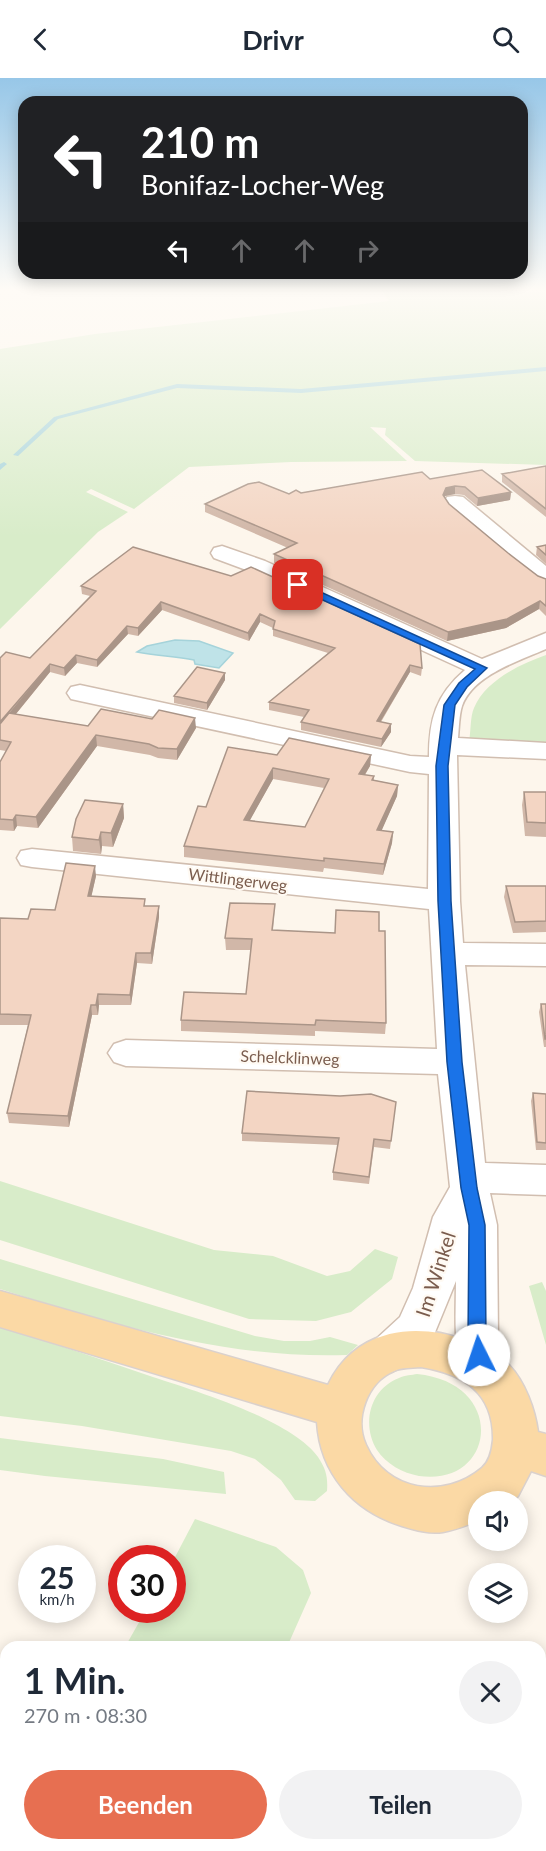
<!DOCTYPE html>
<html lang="de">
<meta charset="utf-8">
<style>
:root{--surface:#fff;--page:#f2f2f3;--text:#1f2937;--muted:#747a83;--accent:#e76f51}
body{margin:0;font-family:Lato,sans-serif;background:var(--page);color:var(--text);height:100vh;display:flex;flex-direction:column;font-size:22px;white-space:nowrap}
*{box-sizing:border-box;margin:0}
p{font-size:20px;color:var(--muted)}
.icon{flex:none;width:33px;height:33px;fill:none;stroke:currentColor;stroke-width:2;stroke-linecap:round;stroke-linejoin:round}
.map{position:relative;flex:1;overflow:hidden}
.details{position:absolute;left:0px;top:1563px;width:546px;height:210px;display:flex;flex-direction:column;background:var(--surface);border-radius:18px 18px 0 0;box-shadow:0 3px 15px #0003}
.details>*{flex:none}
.banner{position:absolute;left:18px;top:18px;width:510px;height:183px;border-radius:18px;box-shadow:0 3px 15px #0003;background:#202124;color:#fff;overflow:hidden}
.tools{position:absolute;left:468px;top:1413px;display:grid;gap:12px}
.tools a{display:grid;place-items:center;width:60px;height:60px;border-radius:50%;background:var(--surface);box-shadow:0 3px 15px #0003;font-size:30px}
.speed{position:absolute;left:18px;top:1467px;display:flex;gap:12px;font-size:30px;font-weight:700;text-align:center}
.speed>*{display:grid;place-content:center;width:78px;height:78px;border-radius:50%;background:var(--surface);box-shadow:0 3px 15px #0003;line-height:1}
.speed small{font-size:15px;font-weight:400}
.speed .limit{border:9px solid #d22;background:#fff;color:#111}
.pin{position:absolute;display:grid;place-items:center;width:51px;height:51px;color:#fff;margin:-26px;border-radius:12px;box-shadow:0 3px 9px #0006}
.me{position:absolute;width:66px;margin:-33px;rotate:356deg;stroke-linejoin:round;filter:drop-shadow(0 0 4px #0008)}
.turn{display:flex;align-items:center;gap:21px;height:126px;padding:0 24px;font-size:27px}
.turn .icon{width:78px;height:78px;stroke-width:2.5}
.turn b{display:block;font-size:42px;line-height:51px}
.lanes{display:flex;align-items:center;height:57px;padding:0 24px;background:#0003;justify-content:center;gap:30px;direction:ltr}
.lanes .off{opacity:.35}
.round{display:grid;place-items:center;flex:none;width:63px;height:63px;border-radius:32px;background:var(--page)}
.overview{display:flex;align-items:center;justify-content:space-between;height:102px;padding:0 24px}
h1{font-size:36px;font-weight:700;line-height:45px}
.primary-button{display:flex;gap:12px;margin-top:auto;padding:12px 24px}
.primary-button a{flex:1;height:69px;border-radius:36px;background:var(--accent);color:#fff;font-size:24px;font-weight:700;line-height:69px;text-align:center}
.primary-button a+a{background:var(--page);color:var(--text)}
header{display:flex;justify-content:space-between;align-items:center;height:78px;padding:0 24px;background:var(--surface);font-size:27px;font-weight:700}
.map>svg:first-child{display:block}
.green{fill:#d8ecc9}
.water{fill:#bfe3e8;stroke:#a5d3da;stroke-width:1.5}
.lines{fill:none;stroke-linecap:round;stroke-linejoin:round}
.stream{fill:#a5d3da;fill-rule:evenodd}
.minor-casing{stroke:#d1beb0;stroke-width:3}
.major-casing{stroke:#dad1cd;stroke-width:3}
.minor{fill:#fff;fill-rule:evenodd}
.major{fill:#fbd9a5;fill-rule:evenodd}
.wall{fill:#d1b7a8;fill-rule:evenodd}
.shaded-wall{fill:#aa9588}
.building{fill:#f3d5c3;stroke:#aa9588;stroke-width:1.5;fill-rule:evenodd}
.route{fill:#1a73e8;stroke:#114b97;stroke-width:1.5}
.labels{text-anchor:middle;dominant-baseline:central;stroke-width:4.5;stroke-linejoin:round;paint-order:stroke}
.street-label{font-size:16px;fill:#7a5c4d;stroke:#fffaf3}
.near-street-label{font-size:20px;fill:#7a5c4d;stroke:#fffaf3}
</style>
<header><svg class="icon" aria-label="back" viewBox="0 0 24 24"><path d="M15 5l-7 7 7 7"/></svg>Drivr<svg class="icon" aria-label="search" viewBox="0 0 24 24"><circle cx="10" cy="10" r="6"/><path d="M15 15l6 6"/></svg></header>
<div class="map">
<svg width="546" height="1773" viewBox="0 0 546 1773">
<rect width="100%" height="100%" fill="#fdf6ec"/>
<path class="green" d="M381 211H546V387L415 383 385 357 386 350 370 349 407 383 291 384 189 389 134 431 91 411 86 414 128 434 98 454 0 551V271L95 256 389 223Z
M546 577V666L469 663C471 653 470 639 474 630 485 603 520 586 546 577Z
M0 1103 214 1172 273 1178 327 1198 350 1193 375 1171 398 1179 392 1201 351 1234 316 1243 249 1241 0 1162Z
M0 1181 255 1258 284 1263H310L330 1259 358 1267 347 1277C228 1281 113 1247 0 1211Z
M542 1204 546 1213V1267L529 1208Z
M0 1249C49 1264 98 1280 147 1297 192 1312 291 1341 318 1379 326 1391 328 1399 327 1413L315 1423 295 1422 281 1402 255 1381 231 1373 82 1348 0 1338Z
M417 1296C508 1305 496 1409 419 1398 403 1395 386 1386 377 1372 361 1346 370 1311 399 1300 405 1297 412 1297 417 1296Z
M0 1360 163 1381 224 1394 226 1416 45 1398 0 1392Z
M195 1441 276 1469 303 1492 311 1515 287 1569H125L146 1532H172L173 1483Z
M540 1675 546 1678V1773H227L230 1767H540Z
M17 1767H197L194 1773H13Z"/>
<path class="water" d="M175 562 199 563 233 575 219 590 195 586 194 582C174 578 157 578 137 574L147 568Z"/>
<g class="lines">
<path class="stream" d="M546 289V293L301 315 177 310 58 341 18 378 13 377 54 339 177 306 301 311Z
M4 384 7 386 0 392V386Z"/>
<defs>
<path id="minor" d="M455 418 463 419 546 488V507L538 505 447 429 444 424 447 419Z
M222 468 265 483 482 581 546 555V571C519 583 473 597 462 628 459 637 459 650 458 660L546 665V681L457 677 460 823 463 865 546 866V888L465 887 485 1085 546 1087V1117L490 1115 497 1147 498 1263 504 1291 497 1304 482 1310 467 1304C452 1273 456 1237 456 1203L431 1264 405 1288 390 1294 375 1288 369 1275 375 1262 400 1239 413 1210 433 1139 450 1109 438 996 126 988 114 984 108 975 114 966 126 962 437 971 429 831 32 789 21 787 17 780 21 773 32 771 428 811 429 696 410 694 80 623 71 621 67 615 71 609 80 607 410 678 429 679C429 641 436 617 465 592L249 493 214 480 211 475 214 470Z"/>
<path id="major" d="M0 1213 328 1307C354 1252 413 1243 465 1262 482 1268 496 1275 509 1287 525 1304 535 1331 538 1354L546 1356V1398L531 1393 518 1418 511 1424H478V1443C467 1447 455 1452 443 1454 429 1456 415 1452 402 1448 353 1433 320 1395 317 1344L0 1249ZM421 1289C463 1296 494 1314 493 1362 492 1373 490 1383 482 1390 444 1422 387 1414 366 1367 354 1341 367 1304 394 1293 402 1289 412 1290 421 1289Z"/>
</defs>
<use href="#minor" class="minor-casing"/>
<use href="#major" class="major-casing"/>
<use href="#minor" class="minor"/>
<use href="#major" class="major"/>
</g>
<path class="wall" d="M546 388V439L502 404V396Z
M430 401 511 414 510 422 477 428 464 417 455 416 445 418 444 420 449 426 508 475 538 498 546 501V538L539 531 506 550 447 563 274 485V476L288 470 205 434V426Z
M546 467V486L536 477 537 469Z
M133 469 422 590 421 598 410 594 381 644 391 654 381 669 301 652V644L304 639 269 632V624L328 575 273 558V550L260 544 249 563 162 532 138 558 128 556 97 589 77 585 65 598 50 594 16 636 88 648 196 650 177 682 158 680 150 677 97 668 38 750 17 748 14 753 0 752V684L6 673 0 672V580H30L90 518 82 516 81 508Z
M225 595V602L207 632 174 625V618Z
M277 677H371L370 688 365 697 374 698V702L398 707 397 718 381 753 393 754 392 765 383 797 324 790 323 794 184 779V768L206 729ZM273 701 324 710 305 749 249 743Z
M524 714H546V759L525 758 522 727Z
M123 726 124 740 113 769 102 768 101 776 73 773 72 759Z
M96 798 91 819 146 828H159V839L152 886 137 885 131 927H99L98 937H92L69 1049 9 1045 7 1035 28 947H0V840L28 841 55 832Z
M506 808H546V854L513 855 504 819Z
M275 826 273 852 335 855 379 853 386 945 385 956 315 953V958L181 953V942L246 916 251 872H226L225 860Z
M541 926H546V969H544L539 934Z
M533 1015 546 1016V1072H536L531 1023Z
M396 1024 390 1071 374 1069 369 1106 333 1102V1094L338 1067 242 1063V1055Z"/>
<path class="shaded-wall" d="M455 408V416L445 418 442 425 443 417 446 410Z
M511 414 510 422 477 428 478 420Z
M540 523 539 531 506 550 447 563 448 554Z
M161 524 162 532 138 558V550Z
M260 536V544L249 563 248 555Z
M127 548 128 556 97 589V582Z
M76 577 77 585 65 598 64 590Z
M50 586V594L2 653 1 645Z
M410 587V594L376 651 377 643Z
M225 595V602L207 632V625Z
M195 640 196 650 177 682V671Z
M391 646V654L381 669 382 661Z
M96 657 97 668 38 750 36 739Z
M371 677 370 688 359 706V696Z
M273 690V701L244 753V742Z
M398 707 397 718 377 763V752Z
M123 726 124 740 113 769 111 755Z
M16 737 17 748 14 753 13 742Z
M101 754 102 768 101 776 99 762Z
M393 754 392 765 383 797 384 786Z
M95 788 96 798 89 829 88 818Z
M159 828V839L152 886 151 875Z
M136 875 137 885 131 927 130 917Z
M98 916 99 927 98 937 96 927Z
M91 927 92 937 69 1049 68 1038Z"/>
<path class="building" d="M546 388V431L502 396Z
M482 392 511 414 478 420 465 409 455 408 446 410 443 417 449 426 508 475 538 498 546 501V528L540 523 507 541 448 554 274 476 297 465 205 426 248 406 259 404 289 416 296 412 301 415 422 394 430 401Z
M546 467V477L537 469Z
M133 469 231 498 251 489 420 566 422 590 410 587 377 643 391 646 382 661 301 644 309 632 269 624 335 570 273 551 275 543 260 536 248 555 161 524 138 550 127 548 97 582 76 577 64 590 50 586 0 644V580L6 574 30 580 96 513 81 508Z
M197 589 225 595 207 625 174 618Z
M101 631 152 641 159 632 195 640 177 671 158 670 149 666 96 657 36 739 16 737 13 742 0 741V684L11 664 0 662V646L9 635 88 648Z
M289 660 371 677 359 696 374 698 372 702 398 707 377 752 393 754 384 786 324 780V783L184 768 198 728 206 729 228 669 277 677ZM273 690 329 701 305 749 244 742Z
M524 714H546V745L527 744Z
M85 722 123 726 111 755 101 754 99 762 72 759 76 741Z
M66 785 95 788 88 818 145 821 144 828H159L151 875H136L130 917 98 916 96 927H91L68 1038 7 1035 31 937 0 936V840L28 841 31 831 55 832Z
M506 808H546V843L515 844Z
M230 825 275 826 272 852 335 855 336 832 379 834V853H385L386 945 316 942 315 947 181 942 184 914 246 916 252 861 225 860Z
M541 926H546V961H545Z
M247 1013 340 1018 371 1016 396 1024 391 1063 374 1061 369 1099 333 1094 339 1060 242 1055Z
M533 1015 546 1016V1065L537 1064Z"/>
<linearGradient id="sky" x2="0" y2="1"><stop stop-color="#97c7e8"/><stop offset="0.46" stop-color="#fefbf6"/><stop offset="1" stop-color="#fefbf6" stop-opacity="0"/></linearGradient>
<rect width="546" height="459" fill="url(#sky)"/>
<path class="route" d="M294 505H301L487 590 467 609 455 627 448 688 451 823 462 984 477 1110 485 1147 486 1263 488 1277 486 1282 479 1285 473 1282 468 1263 469 1147 461 1110 447 984 438 823 436 688 444 627 459 605 475 591 294 509Z"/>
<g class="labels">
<g class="street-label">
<text transform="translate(238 801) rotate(7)">Wittlingerweg</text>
<text transform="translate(290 979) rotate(2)">Schelcklinweg</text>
</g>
<g class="near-street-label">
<text transform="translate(435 1196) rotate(-72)">Im Winkel</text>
</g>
</g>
</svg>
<div class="tools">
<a><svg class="icon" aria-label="sound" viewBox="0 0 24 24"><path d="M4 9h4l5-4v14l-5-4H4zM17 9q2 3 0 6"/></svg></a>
<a><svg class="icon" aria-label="layers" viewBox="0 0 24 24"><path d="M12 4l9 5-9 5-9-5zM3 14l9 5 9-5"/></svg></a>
</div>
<div class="speed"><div>25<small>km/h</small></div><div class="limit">30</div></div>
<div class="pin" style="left:298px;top:507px;background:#d93025"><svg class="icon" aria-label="arrive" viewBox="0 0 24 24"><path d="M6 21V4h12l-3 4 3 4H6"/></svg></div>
<svg class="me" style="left:479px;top:1277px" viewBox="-20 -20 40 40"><circle r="19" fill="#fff"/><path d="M0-13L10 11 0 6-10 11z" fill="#1a73e8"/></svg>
<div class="banner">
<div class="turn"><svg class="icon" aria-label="left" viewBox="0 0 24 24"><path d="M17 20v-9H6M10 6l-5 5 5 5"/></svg><div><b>210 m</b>Bonifaz-Locher-Weg</div></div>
<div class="lanes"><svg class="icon" aria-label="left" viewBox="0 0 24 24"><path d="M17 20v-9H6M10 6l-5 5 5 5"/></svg><svg class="icon off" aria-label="ahead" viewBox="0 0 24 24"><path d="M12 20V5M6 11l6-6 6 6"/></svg><svg class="icon off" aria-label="ahead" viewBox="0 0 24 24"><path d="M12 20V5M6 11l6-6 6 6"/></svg><svg class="icon off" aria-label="right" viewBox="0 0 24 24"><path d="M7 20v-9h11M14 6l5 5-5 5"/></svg></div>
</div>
<section class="details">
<div class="overview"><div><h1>1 Min.</h1><p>270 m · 08:30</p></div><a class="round"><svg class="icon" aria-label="close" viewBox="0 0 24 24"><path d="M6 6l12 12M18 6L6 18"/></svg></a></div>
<div class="primary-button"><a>Beenden</a><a>Teilen</a></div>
</section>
</div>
